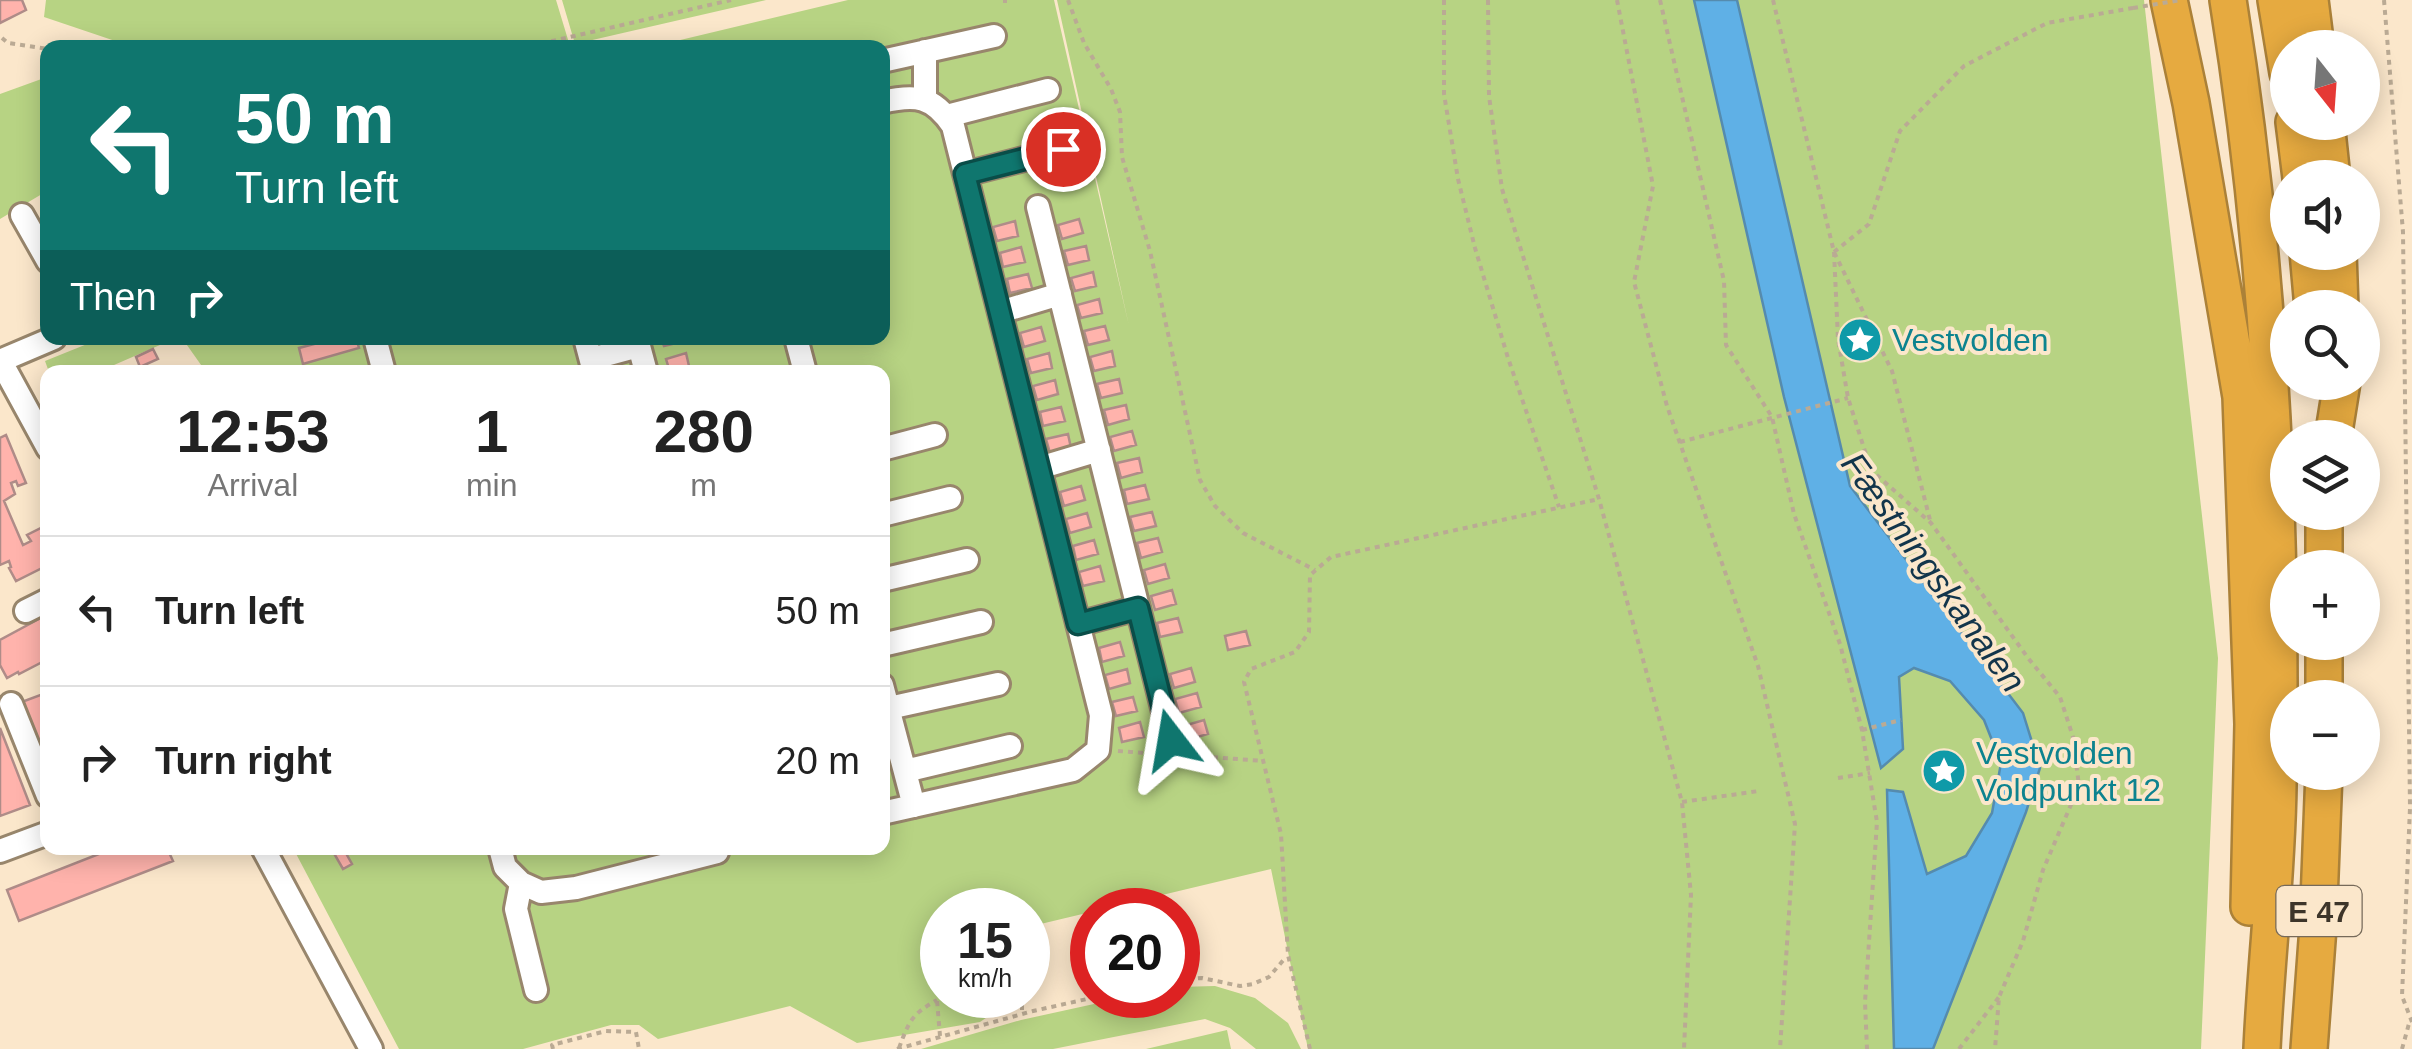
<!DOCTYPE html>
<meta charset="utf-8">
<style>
:root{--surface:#fff;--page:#f6f6f6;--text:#222;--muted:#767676;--line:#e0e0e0}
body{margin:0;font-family:Arial,sans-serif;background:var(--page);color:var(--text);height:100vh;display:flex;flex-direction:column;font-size:38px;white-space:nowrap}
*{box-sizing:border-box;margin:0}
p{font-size:32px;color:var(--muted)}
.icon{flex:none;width:55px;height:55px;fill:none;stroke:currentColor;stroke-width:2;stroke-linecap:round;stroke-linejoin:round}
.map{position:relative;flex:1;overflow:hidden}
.details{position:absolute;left:40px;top:365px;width:850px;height:490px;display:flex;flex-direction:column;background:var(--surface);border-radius:20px;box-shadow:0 5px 25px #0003}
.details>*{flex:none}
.guide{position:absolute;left:40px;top:40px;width:850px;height:305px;border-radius:20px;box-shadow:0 5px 25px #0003;background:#0f766e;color:#fff;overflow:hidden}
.needle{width:65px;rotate:163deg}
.buttons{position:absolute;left:2270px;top:30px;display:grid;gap:20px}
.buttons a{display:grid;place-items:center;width:110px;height:110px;border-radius:50%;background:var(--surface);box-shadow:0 5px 25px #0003;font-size:50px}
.speed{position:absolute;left:920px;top:888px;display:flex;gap:20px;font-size:50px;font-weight:700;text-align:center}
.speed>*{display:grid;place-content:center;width:130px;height:130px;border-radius:50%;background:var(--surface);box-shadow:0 5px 25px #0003;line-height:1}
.speed small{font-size:25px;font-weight:400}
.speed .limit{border:15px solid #d22;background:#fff;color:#111}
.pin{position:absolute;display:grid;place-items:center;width:85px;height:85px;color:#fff;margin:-42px;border:5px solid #fff;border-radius:50%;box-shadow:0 2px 10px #0007}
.me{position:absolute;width:110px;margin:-55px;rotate:346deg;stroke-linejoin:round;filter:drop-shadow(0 0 8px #0008)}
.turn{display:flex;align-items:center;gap:35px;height:210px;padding:0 30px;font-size:45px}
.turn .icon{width:130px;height:130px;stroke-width:2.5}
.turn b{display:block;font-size:70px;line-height:85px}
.then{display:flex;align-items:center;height:95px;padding:0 30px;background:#0003;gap:20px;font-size:38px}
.eta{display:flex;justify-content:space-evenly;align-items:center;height:170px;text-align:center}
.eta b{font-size:60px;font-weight:700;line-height:70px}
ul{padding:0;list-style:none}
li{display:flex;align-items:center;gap:30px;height:150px;padding:0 30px;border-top:2px solid var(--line)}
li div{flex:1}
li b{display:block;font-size:38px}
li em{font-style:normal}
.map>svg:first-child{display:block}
.green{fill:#b7d383}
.water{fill:#5fb0e6;stroke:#558bae;stroke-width:2.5}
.building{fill:#ffb3ac;stroke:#af8c88;stroke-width:2.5}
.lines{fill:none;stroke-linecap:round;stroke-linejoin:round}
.minor-casing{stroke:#98866c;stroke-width:28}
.highway-casing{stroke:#ab8138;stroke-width:40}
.path{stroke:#baaa94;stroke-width:4;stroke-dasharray:5 5;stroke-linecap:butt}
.minor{stroke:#fff;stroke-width:22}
.highway{stroke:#e6aa40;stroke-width:35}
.path-bridge{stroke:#baaa94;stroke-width:4;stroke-dasharray:5 5;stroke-linecap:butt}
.route-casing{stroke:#0a4d48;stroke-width:25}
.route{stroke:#0f766e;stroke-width:18}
.labels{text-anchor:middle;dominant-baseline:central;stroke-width:8;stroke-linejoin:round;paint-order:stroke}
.shield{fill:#fbe7cb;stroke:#766a5a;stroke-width:2.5}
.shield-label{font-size:30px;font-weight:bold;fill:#3d352a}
.culture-label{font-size:32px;fill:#0d838f;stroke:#fbe7cb;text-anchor:start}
.water-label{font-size:35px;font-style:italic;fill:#12354b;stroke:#fbe7cb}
</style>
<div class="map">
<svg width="2412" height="1049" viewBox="0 0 2412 1049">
<rect width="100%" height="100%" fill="#fbe7cb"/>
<path class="green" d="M46 0H556L569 43 551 48 128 47 130 46 44 17Z
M562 0H766L575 44Z
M848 0H1054L1129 326 1057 0H2144L2218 658 2201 1049H1308L1271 869 1028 927V910H942V995H1014V999L980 1022 857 1043 790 1006 658 1039 639 1025H611L523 1049H399L293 848H882V372H206L182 338H882V48L651 47Z
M47 77V191L0 219V94Z
M102 338H176L98 372H49L45 361Z
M1215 986 1255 998 1288 1023 1301 1049H1256L1230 1028 1205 1019 1053 1049H921L1021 1020 1135 995H1178V987Z
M1227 1030 1231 1049H1146Z"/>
<path class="water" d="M1694 0H1737L1850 486 2023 713 2040 768 2026 812 1933 1049H1894L1887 790 1903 792 1927 874 1966 856 1992 813 2001 763 1984 720 1950 681 1914 668 1899 677 1903 749 1881 768 1784 397Z"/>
<path class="building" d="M0 0H22L26 10 0 23Z
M1079 219 1083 233 1062 239 1058 225Z
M1015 221 1018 236 997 241 993 227Z
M1086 246 1089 260 1068 265 1064 251Z
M1021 247 1025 262 1003 267 1000 253Z
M1093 272 1096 286 1075 291 1071 278Z
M1028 274 1032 288 1010 293 1007 279Z
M1099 299 1102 313 1081 318 1077 305Z
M1105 326 1109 340 1088 345 1084 331Z
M1041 327 1045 341 1024 347 1020 333Z
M320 338H356L359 348 303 364 299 348 322 342Z
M661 338H683L684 341 664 346Z
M153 349 158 359 140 367 136 357Z
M1112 351 1115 366 1094 371 1090 357Z
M686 353 689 366 670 372 666 359Z
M1049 353 1052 368 1031 373 1027 359Z
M1119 379 1122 393 1101 398 1097 384Z
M1055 380 1058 394 1037 400 1033 386Z
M1126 405 1129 419 1108 425 1104 410Z
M1061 407 1065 421 1043 426 1040 412Z
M1132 431 1136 445 1114 451 1110 437Z
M1068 434 1071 448 1050 453 1046 439Z
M6 435 26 483 18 486 16 481 11 483 15 494 4 501 23 545 31 541 27 535 43 527 48 536V565L16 581 9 568 11 567 9 561 0 565V438Z
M1139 458 1142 472 1121 478 1117 463Z
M1145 485 1149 499 1127 504 1124 490Z
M1081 486 1085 500 1064 506 1060 492Z
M1152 512 1156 526 1134 531 1130 517Z
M1087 513 1091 527 1070 533 1066 519Z
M1158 538 1162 552 1141 558 1137 543Z
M1094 540 1098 554 1076 560 1073 546Z
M1165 564 1169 578 1148 584 1144 570Z
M1100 566 1104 581 1083 586 1079 572Z
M1172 590 1176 604 1155 610 1151 596Z
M48 614V659L19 674 18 672 7 678 0 665V640Z
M1178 618 1182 632 1160 637 1157 623Z
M1246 631 1250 645 1228 650 1225 636Z
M1120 642 1124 656 1102 662 1099 648Z
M1191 668 1195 682 1174 688 1170 674Z
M1127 669 1130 683 1109 689 1105 675Z
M1197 693 1201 707 1179 713 1175 699Z
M43 694 48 704V775L19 703Z
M1133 697 1137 711 1116 716 1112 702Z
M1204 720 1208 734 1187 740 1183 726Z
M1140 722 1144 737 1122 742 1119 728Z
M0 728 30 805 0 816Z
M114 848H167L173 861 19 921 7 890Z
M335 848H343L352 864 343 869 332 850Z"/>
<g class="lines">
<defs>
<path id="minor" d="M925 51V100
M882 61 994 36
M882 102C916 94 933 96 953 126L1101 715 1098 750 1073 770 882 813
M947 116 1048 90
M965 174 1063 149
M1038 207 1171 740
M22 215 48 261
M1000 312 1060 294
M375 338 384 372
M585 338 594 372
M796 338 805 372
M591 359 639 346 646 372
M0 360 48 448
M0 361 54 338
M882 449 935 435
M1039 468 1099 450
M882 515 950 498
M882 580 967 560
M26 611 48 600
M1078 624 1138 608
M882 645 981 622
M882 685 914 806
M11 704 48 796
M889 708 998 684
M905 771 1010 746
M263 848 371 1049
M500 848 505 867 521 883 541 892 576 888 717 852
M0 851 48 833
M521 883 516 909 536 990"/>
<path id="highway" d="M2169 0 2191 103 2241 397 2253 724 2249 907
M2228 0C2270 261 2283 521 2278 785 2277 873 2266 961 2262 1049
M2276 0 2288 73
M2310 0 2316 48
M2294 122 2301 178
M2326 122 2332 178
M2308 252 2313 308
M2338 252 2340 308
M2333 438 2342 382
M2324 512V568
M2324 642V698
M2309 1049 2318 927 2324 772"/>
</defs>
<use href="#minor" class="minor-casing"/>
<use href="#highway" class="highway-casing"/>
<path class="path" d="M1005 0V3
M1068 0 1084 43 1111 89 1120 112 1122 157 1150 251 1200 480 1215 506 1243 533 1315 570
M1444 0V94L1458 179 1475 248 1508 358 1559 507
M1488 0 1489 96 1502 189 1599 499 1682 802 1691 895 1684 1049
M1617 0 1653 186 1634 282 1667 406 1758 666 1795 824 1780 1049
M1660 0 1724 281 1726 345 1772 417 1794 514 1840 644 1862 730 1877 822 1865 1002 1867 1049
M1773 0 1834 252 1892 371 1930 520
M2384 0 2403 232 2410 808 2402 996 2412 1022
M2 38 8 43 48 49
M522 48 731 0
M1834 252 1838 339 1848 398 1871 470 1931 523 2028 658 2060 697 2073 737 2079 786 2043 870 2023 941 1999 997 1995 1049
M1834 252 1869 224 1900 131 1964 66 2047 23 2133 8
M1680 442 1848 398
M1862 730 1901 720
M1118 751 1158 754
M1183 755 1263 761
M1838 778 1870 773
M1682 802 1759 791
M1178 980 1202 978 1240 986 1253 984 1269 977 1286 957
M1022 995V1014
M940 1036 937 1000 942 994
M899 1048C909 1021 912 1014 937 1000
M553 1049 552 1045 606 1031 636 1032 639 1049
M897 1049 1033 1011 1105 995
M1310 1049 1288 955 1281 834 1244 682 1251 669 1295 652 1309 632 1310 575 1331 557 1599 499
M1959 1049 1999 997
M2402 1049 2410 1020"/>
<use href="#minor" class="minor"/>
<use href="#highway" class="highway"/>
<path class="path-bridge" d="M2133 8 2181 0"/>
</g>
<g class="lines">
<defs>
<path id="route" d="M1063 149 965 174 1078 624 1138 608 1171 740"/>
</defs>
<use href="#route" class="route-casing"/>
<use href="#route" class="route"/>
</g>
<defs>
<symbol id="sight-disc" viewBox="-11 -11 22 22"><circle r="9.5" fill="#0f9aa8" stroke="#fbe7cb"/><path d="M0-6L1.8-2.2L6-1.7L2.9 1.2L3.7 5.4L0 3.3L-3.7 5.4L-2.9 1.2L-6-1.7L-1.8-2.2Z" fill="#fff"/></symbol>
</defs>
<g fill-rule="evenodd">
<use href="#sight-disc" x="1835" y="315" width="50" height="50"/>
<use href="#sight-disc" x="1919" y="746" width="50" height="50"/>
</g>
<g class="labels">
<rect class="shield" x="2276.5" y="886" width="85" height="50" rx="8"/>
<g class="shield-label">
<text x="2319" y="911">E 47</text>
</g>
<g class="culture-label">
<text x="1892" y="340">Vestvolden</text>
<text x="1976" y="753">Vestvolden<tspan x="1976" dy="37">Voldpunkt 12</tspan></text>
</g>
<g class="water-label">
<text transform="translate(1934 572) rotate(54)">Fæstningskanalen</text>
</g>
</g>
</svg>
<div class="buttons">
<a><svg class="needle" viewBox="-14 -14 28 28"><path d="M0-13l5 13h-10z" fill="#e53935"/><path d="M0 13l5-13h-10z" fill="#767676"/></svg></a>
<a><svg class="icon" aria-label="sound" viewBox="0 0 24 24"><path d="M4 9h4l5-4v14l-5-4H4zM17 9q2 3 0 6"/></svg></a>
<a><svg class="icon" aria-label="search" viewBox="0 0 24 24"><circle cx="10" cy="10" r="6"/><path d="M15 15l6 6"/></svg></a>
<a><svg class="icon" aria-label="layers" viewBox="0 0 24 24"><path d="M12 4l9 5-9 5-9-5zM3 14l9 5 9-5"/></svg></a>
<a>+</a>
<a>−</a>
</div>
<div class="speed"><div>15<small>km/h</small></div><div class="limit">20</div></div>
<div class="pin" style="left:1063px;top:149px;background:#d93025"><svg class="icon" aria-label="arrive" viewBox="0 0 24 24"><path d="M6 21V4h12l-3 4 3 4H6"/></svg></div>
<svg class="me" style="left:1171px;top:740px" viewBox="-20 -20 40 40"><path d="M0-17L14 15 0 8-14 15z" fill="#0f766e" stroke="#fff" stroke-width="4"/></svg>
<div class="guide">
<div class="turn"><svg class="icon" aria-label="left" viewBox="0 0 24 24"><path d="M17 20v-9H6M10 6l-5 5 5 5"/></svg><div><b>50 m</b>Turn left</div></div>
<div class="then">Then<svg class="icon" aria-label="right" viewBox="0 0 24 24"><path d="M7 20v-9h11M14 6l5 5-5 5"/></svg></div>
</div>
<section class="details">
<div class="eta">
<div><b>12:53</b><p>Arrival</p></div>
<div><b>1</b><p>min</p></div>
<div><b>280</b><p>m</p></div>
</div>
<ul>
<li><svg class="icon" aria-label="left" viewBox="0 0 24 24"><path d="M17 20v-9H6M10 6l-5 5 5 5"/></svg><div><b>Turn left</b></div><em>50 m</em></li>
<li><svg class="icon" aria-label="right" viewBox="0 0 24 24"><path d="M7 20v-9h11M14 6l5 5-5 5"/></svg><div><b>Turn right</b></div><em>20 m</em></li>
</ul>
</section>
</div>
